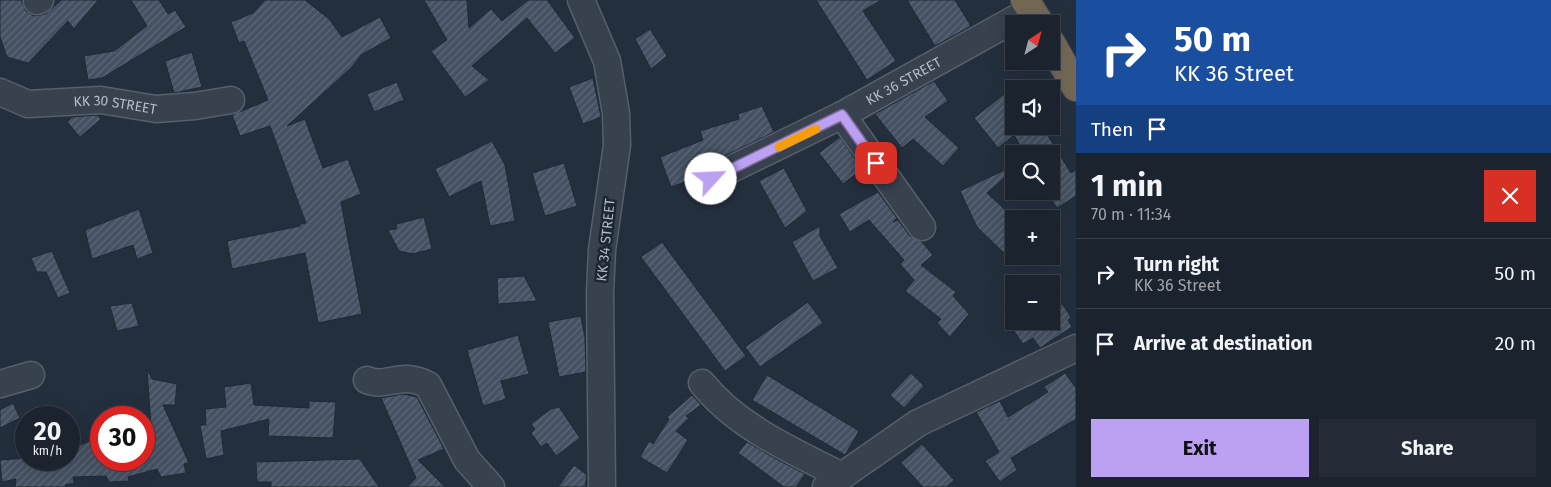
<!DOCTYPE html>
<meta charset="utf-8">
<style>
:root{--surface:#1b232e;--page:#242b36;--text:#f1f3f6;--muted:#a0a4aa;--line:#39404a;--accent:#bca0f2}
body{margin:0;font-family:"Fira Sans",sans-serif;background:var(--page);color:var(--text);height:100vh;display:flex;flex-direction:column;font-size:19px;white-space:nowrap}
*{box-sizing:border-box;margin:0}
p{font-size:16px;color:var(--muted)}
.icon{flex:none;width:28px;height:28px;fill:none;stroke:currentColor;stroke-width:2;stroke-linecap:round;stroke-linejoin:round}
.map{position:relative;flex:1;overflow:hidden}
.details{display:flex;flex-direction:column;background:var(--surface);width:475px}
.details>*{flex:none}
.banner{background:#1a4fa0;color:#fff;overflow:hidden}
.needle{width:32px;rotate:36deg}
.fabs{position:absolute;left:1005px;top:15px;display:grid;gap:10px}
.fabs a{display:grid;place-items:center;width:55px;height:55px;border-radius:0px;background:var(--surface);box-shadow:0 5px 20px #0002,0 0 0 1px var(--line);font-size:25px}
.speed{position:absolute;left:15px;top:406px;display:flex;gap:10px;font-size:25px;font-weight:700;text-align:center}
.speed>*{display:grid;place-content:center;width:65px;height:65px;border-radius:50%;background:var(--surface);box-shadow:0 5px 20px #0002,0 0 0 1px var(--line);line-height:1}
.speed small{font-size:12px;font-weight:400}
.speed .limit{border:8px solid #d22;background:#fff;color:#111}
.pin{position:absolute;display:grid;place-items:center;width:42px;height:42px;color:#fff;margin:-21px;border-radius:10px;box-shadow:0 2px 8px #0006}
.me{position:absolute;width:55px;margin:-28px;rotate:65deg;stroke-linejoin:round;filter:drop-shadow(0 0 4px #0008)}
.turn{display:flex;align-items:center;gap:18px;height:105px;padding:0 15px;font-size:22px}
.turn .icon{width:65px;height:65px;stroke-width:2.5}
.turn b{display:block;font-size:35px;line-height:42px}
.then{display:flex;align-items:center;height:48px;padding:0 15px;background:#0003;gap:10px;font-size:19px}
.round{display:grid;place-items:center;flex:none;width:52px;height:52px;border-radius:0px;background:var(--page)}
.summary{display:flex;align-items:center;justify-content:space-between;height:85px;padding:0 15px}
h1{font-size:30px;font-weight:700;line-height:38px}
.action{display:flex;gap:10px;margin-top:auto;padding:10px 15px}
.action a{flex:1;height:58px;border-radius:0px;background:var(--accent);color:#111;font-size:20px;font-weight:700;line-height:58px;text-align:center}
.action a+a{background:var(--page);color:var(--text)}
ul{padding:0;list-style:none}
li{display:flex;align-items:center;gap:15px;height:70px;padding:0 15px;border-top:1px solid var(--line)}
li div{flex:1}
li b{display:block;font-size:19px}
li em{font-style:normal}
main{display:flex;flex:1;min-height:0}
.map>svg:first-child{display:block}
.building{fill:url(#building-hatch);stroke:#1f2835}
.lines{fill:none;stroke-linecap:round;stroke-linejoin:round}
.minor-casing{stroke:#565f6c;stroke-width:29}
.highway-casing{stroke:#434c59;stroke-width:30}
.minor{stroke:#38414e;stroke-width:26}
.highway{stroke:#746855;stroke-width:28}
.route-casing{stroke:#7a689d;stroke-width:12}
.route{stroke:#bca0f2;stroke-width:9}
.slow{stroke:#f59e0b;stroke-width:9}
.labels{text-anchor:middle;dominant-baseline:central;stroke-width:5;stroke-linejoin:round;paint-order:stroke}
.street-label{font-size:14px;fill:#b4bcc9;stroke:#1d2633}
</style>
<main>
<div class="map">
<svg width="1076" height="487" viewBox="0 0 1076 487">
<defs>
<pattern id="building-hatch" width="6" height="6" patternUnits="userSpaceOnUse" patternTransform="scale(1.25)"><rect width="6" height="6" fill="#455162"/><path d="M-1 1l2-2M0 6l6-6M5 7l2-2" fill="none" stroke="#5d6877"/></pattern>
</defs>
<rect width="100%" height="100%" fill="#242f3e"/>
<path class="building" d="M0 0H21L26 11 34 16 46 14 61 0H98L74 29 68 21 28 63 7 57 0 37Z
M131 0H159L168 14 175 10 186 27 102 78 88 80 84 56 114 51 147 26Z
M265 0H305L329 19 342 37 380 17 391 38 361 55 352 67 287 126 305 119 323 168 348 159 361 194 341 202 362 314 318 323 305 253 232 269 227 241 300 226V224L306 223 270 126 240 136 232 115 268 100 244 41 239 43 231 22 253 13Z
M424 0H467L469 28 491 9 502 21 528 0H547L575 38 555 53 527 18 472 66 489 80 465 97 431 51 447 40Z
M816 0H881L863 11 896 61 867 80Z
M907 0H955L971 26 935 46Z
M650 29 667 56 651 69 635 39Z
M192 52 202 87 174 93 165 61Z
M593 78 601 117 583 124 569 87Z
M934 81 948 101 925 117 959 148 943 166 913 139 902 148 875 114Z
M397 82 404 100 374 112 367 94Z
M1014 86V126H1042L1071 173 1076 170V196L1057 208 1051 199V154H1025L1014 135 998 148 974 118Z
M762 106 774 132 691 172 693 179 671 187 660 157 703 140 700 131 739 119 738 114Z
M97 115 101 119 80 137 67 122 72 117Z
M840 137 862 169 843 184 819 153Z
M492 141 505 165 515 221 490 226 481 181 449 197 435 169Z
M564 163 577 206 545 216 532 173Z
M1011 167 1013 170 987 193 1014 218V249L1007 256 977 227 960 191Z
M784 168 807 211 785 228 759 181Z
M878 192 897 218 893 222 898 220 910 236 922 242 933 255 921 265 956 292 953 296 969 314 950 337 937 323 941 319 905 291 914 280 900 264 904 260 869 220 850 232 839 214Z
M139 209 153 253 137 259 133 245 92 259 85 230Z
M424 217 432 249 412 254 399 251 388 230 396 229 397 224Z
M820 226V236L838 268 813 281 792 242Z
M662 242 746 356 725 371 641 257Z
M52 251 70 293 58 298 46 272H37L31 258Z
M524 276 537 301 498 304 497 278Z
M1051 298 1063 305 1071 317 1068 320 1072 327 1040 348 1033 338 1023 344 1007 321H1051Z
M808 302 823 323 760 367 745 347Z
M132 303 139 326 117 331 110 306Z
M581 316 585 338 586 372 559 377 548 322Z
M518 335 529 374 501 381 506 399 483 406 467 350Z
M147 369 152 379 177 384 175 405H163L189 463 184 464 186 473 161 477 157 469 128 477 129 481 109 482 106 476 73 477 74 483 65 485 66 487H15L16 479 2 482 0 460 26 458 29 466 54 460H69V449L101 437V460H144V441L152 440Z
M911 373 924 386 904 408 890 395Z
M1065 373 1076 388V419L1011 458 1017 470 1000 482 985 461 999 452 976 412 1000 401 1008 417 1048 392 1044 387Z
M767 375 859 431 845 455 752 400Z
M251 383 254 405 309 408V401L336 402 333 438 268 436 269 419 221 431 224 455 206 459 200 425H206L205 409 226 407 224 387Z
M403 394 417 397 444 449 418 460 445 487H407L416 478 381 398Z
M692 395 701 405 686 416 689 418 676 431 688 440 667 473 640 457 649 441 653 444 669 419 667 417Z
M13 403 20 418 0 428V410Z
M559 407 580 438 556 456 547 443 541 447 531 433 535 429 531 424 551 409Z
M747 442 778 460 805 474 796 487H784L738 453Z
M922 444 954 480 946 487H923L901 463Z
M360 459 379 487H271V482H257L256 462Z
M574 465 587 475 585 487H558Z"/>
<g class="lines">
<defs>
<g id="minor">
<path d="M581 0 607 61 616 113 617 145 602 250 600 293 602 487"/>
<path d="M37 1 40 0"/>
<path id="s1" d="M0 92 28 104 101 100 156 109 195 106 231 100"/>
<path d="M711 179 842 115"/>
<path id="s2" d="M922 227 842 115 1031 10"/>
<path d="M367 380C387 389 400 370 428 385L467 460 491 487"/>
<path d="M702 383C737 427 793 451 842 476"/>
<path d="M0 384 31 375"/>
<path d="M826 487 918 423 1076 348"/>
</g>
<path id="highway" d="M1025 0 1040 24
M1051 43 1076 87"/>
</defs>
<use href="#minor" class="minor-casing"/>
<use href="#highway" class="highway-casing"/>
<use href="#minor" class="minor"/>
<use href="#highway" class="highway"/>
</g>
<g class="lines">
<defs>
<path id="route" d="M711 179 842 115 876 163"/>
</defs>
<use href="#route" class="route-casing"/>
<use href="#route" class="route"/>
<path class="slow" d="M779 147 816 129"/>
</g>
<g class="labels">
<g class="street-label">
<text stroke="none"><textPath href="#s2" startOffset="208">KK 36 STREET</textPath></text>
<text stroke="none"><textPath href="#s1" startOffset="118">KK 30 STREET</textPath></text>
<text transform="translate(606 240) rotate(-84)">KK 34 STREET</text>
</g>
</g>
</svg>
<div class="fabs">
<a><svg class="needle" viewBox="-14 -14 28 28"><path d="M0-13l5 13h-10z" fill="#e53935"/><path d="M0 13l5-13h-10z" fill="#a0a4aa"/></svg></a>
<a><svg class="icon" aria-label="sound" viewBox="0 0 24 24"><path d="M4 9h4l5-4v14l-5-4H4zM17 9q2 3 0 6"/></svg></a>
<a><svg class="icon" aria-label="search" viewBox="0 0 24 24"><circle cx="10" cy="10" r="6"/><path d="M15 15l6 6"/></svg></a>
<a>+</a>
<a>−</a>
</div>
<div class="speed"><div>20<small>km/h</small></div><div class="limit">30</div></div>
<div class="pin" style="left:876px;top:163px;background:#d93025"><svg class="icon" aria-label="arrive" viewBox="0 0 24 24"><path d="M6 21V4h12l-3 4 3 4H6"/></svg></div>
<svg class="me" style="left:711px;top:179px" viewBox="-20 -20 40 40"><circle r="19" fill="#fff"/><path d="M0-13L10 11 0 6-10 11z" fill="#bca0f2"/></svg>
</div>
<section class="details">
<div class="banner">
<div class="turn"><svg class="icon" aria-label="right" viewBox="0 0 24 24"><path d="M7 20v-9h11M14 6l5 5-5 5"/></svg><div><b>50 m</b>KK 36 Street</div></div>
<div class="then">Then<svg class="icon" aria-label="arrive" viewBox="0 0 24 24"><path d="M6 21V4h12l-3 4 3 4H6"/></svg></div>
</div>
<div class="summary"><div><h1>1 min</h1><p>70 m · 11:34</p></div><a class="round" style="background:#d93025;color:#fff"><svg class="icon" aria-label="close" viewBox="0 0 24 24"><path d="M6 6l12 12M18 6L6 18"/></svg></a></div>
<ul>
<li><svg class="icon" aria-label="right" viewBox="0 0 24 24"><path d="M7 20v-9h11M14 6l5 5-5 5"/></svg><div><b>Turn right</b><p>KK 36 Street</p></div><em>50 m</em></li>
<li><svg class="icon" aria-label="arrive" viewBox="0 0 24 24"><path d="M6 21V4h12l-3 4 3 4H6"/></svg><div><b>Arrive at destination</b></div><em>20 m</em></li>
</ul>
<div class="action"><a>Exit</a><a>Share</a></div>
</section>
</main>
